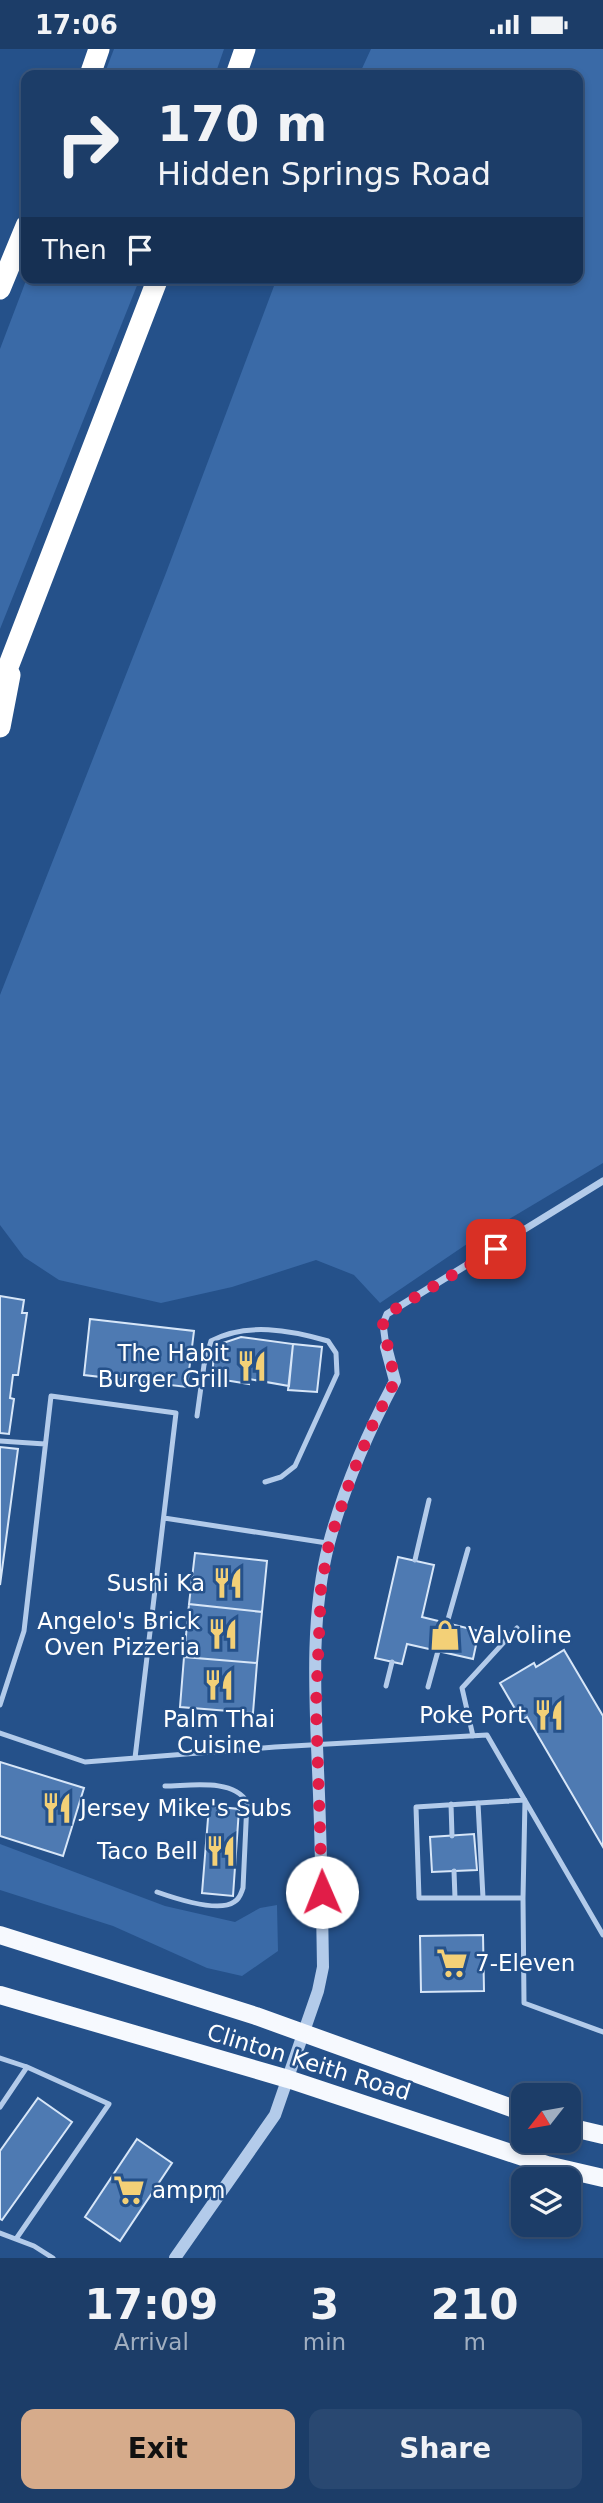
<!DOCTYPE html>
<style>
:root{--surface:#1c3d68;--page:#294871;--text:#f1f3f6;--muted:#a0aec0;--line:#3a567c;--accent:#d6ab8b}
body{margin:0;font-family:"DejaVu Sans",sans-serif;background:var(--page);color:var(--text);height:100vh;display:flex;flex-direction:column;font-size:26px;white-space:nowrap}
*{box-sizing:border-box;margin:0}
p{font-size:23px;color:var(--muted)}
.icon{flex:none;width:38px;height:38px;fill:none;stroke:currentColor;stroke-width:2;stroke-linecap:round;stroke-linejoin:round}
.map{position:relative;height:2209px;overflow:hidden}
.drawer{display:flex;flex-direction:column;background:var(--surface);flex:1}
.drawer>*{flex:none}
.hud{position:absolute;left:21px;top:21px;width:562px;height:214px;border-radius:14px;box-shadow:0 4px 10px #0003,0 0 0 2px var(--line);background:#1c3d68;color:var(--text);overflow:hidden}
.needle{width:46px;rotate:239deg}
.tools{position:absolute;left:511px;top:2034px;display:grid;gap:14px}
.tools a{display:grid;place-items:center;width:70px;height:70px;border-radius:14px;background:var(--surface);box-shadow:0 4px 10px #0003,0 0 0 2px var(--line);font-size:35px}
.pin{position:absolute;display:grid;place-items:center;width:60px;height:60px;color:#fff;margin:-30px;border-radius:14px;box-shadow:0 4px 10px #0006}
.me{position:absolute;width:77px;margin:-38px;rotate:359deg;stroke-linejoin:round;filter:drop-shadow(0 0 5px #0008)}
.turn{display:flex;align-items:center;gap:24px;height:147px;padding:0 21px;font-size:32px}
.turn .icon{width:91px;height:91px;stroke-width:2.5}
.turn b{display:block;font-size:49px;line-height:60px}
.then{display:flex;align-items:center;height:66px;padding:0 21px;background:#0003;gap:14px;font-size:26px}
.eta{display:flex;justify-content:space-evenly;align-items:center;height:119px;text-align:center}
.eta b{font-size:42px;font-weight:700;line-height:49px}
.primary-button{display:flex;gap:14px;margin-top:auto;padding:14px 21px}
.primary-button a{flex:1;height:80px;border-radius:14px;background:var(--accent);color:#111;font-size:28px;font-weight:700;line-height:80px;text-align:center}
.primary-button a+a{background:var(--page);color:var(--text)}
.status{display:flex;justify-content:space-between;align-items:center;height:49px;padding:0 35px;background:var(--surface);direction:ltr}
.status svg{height:19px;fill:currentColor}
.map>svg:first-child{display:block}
.green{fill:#3a6aa7}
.building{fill:#4e7ab2;stroke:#d7e6f8;stroke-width:2}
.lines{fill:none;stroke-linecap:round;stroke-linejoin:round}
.service{stroke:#b3cbea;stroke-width:5}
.minor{stroke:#b3cbea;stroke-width:7}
.tertiary{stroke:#b3cbea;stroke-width:12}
.primary{stroke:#f6f9fe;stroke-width:18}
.motorway{stroke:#fff;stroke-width:21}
.route{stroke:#e11d48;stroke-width:12;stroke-dasharray:0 21.6}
.labels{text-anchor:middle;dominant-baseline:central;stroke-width:5;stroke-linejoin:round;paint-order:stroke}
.poi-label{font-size:23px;fill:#fff;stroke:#25518a;text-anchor:end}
.street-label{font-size:23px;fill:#fff;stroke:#25518a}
</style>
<div class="status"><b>17:06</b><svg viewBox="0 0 49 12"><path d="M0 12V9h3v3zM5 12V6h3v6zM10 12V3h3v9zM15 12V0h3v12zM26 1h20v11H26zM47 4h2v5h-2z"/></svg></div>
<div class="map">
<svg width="603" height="2209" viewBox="0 0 603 2209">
<rect width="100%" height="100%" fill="#25518a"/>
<path class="green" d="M114 0H224L215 26H104Z
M371 0H603V1114L464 1197 380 1254 354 1226 316 1211 232 1238 161 1254 59 1231 24 1208 0 1176V946L166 524 277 229H578V26H359Z
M27 229H140L0 580V300Z
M0 1795 165 1857 235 1873 260 1859 277 1856 278 1902 242 1927 207 1919 113 1877 0 1841Z"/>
<path class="building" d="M0 1247 24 1251 22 1264H27L18 1326H13L10 1349 14 1350 9 1385 0 1384Z
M90 1270 194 1282 187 1338 84 1326Z
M241 1288 293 1295 289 1337 249 1330V1335L212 1329 214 1304 221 1305 223 1294Z
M293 1295 322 1298 317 1343 288 1341Z
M0 1398 18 1400 0 1536Z
M195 1504 267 1512 262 1563 189 1555Z
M398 1508 434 1516 422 1568 479 1582 473 1610 407 1595 402 1615 375 1609Z
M189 1555 262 1563 257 1614 184 1608Z
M564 1601 603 1667V1798L527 1668 522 1672 500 1634 534 1614 536 1618Z
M184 1608 257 1614 253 1664 180 1658Z
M0 1713 84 1739 63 1807 0 1787Z
M209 1757 239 1760 233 1847 202 1844Z
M474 1785 477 1821 432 1823 430 1788Z
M483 1886 484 1942 421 1943 420 1887Z
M38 2049 72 2073 2 2171 0 2170V2102Z
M137 2090 172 2114 120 2192 85 2168Z"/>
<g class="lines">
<path class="service" d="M197 1367 204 1316 211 1292C246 1273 290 1281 328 1292L336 1304 337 1325 295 1417 281 1428 265 1433
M0 1392 45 1395
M164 1469 327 1494
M415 1511 429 1451
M447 1574 468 1500
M386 1637 392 1613
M428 1638 438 1602
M0 1656 24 1582 51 1347 176 1364 135 1709
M0 1684 85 1713 275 1698 487 1686 603 1886
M473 1687 462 1639 517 1579
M478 1754 483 1849
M451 1755 452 1787
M454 1822 455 1849
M157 1843C174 1849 218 1864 234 1853 240 1850 241 1844 243 1839L247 1753C233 1729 189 1737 165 1737
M523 1849 525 1751 416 1758 419 1849H523L524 1954 603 1983
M0 2009 27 2018 109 2055 16 2190
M0 2058 27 2018
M0 2184 34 2197 53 2209"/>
<path class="minor" d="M386 1298 383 1275 387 1265 603 1132"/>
<path class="tertiary" d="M175 2209 275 2066 318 1942 323 1918C322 1852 321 1787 318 1721 315 1647 310 1567 329 1494 344 1438 368 1383 395 1332L386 1298"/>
<path class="primary" d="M0 1886 256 1967 523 2063
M0 1946 288 2030 547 2116 603 2129
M569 2078 603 2086"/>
<path class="motorway" d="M90 26 99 0
M236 26 245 0
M0 240 26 177
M0 639 158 229
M0 678 10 626"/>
</g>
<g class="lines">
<path class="route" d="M322 1843 316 1657 321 1540 329 1494 352 1426 373 1375 395 1332 383 1275 387 1265 496 1200"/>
</g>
<defs>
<symbol id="restaurant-bare" viewBox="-9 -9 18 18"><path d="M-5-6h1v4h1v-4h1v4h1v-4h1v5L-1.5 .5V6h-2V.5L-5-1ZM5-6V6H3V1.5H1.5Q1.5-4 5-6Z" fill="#f3d077" stroke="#25518a" stroke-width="2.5" paint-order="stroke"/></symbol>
<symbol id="shop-bare" viewBox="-9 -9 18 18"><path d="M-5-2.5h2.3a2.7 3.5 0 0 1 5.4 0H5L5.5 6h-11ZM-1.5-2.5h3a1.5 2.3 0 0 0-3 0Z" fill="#f3d077" stroke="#25518a" stroke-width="2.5" paint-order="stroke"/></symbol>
<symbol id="supermarket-bare" viewBox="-9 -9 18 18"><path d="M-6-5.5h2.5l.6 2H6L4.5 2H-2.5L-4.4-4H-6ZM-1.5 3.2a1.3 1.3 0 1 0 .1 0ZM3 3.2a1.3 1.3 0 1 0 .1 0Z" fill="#f3d077" stroke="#25518a" stroke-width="2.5" paint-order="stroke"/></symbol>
</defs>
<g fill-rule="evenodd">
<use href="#restaurant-bare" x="230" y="1295" width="44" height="44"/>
<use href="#restaurant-bare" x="206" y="1512" width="44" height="44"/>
<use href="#restaurant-bare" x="201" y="1563" width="44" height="44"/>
<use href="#shop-bare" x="423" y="1564" width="44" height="44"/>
<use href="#restaurant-bare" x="197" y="1614" width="44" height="44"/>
<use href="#restaurant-bare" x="527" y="1644" width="44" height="44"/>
<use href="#restaurant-bare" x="35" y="1737" width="44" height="44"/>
<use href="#restaurant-bare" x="199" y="1780" width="44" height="44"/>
<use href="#supermarket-bare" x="430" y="1892" width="44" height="44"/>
<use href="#supermarket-bare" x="107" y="2119" width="44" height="44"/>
</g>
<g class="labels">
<g class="poi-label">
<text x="229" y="1304">The Habit<tspan x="229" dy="26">Burger Grill</tspan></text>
<text x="205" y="1534">Sushi Ka</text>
<text x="200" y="1572">Angelo's Brick<tspan x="200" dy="26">Oven Pizzeria</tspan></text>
<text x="468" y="1586" text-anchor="start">Valvoline</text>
<text x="526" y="1666">Poke Port</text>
<text x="219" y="1670" text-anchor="middle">Palm Thai<tspan x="219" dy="26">Cuisine</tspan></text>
<text x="80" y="1759" text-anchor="start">Jersey Mike's Subs</text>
<text x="198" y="1802">Taco Bell</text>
<text x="475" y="1914" text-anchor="start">7-Eleven</text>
<text x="152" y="2141" text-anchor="start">ampm</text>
</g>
<g class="street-label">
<text transform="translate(309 2013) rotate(17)">Clinton Keith Road</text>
</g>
</g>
</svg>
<div class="tools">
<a><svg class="needle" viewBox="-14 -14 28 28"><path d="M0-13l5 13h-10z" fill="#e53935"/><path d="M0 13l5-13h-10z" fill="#a0aec0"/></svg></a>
<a><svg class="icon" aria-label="layers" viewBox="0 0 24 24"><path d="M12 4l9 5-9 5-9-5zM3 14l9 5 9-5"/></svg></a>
</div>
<div class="pin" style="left:496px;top:1200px;background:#d93025"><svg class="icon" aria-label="arrive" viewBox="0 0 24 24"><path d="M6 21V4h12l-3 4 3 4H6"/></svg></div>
<svg class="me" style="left:322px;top:1843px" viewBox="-20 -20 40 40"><circle r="19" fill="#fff"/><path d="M0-13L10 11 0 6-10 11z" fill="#e11d48"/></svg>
<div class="hud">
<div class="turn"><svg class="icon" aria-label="right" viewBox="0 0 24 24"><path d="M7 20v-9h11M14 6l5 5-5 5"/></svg><div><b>170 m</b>Hidden Springs Road</div></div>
<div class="then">Then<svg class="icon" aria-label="arrive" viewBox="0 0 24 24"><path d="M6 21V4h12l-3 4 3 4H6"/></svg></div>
</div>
</div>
<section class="drawer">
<div class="eta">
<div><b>17:09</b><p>Arrival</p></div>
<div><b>3</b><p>min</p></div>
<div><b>210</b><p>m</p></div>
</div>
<div class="primary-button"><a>Exit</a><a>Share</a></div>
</section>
